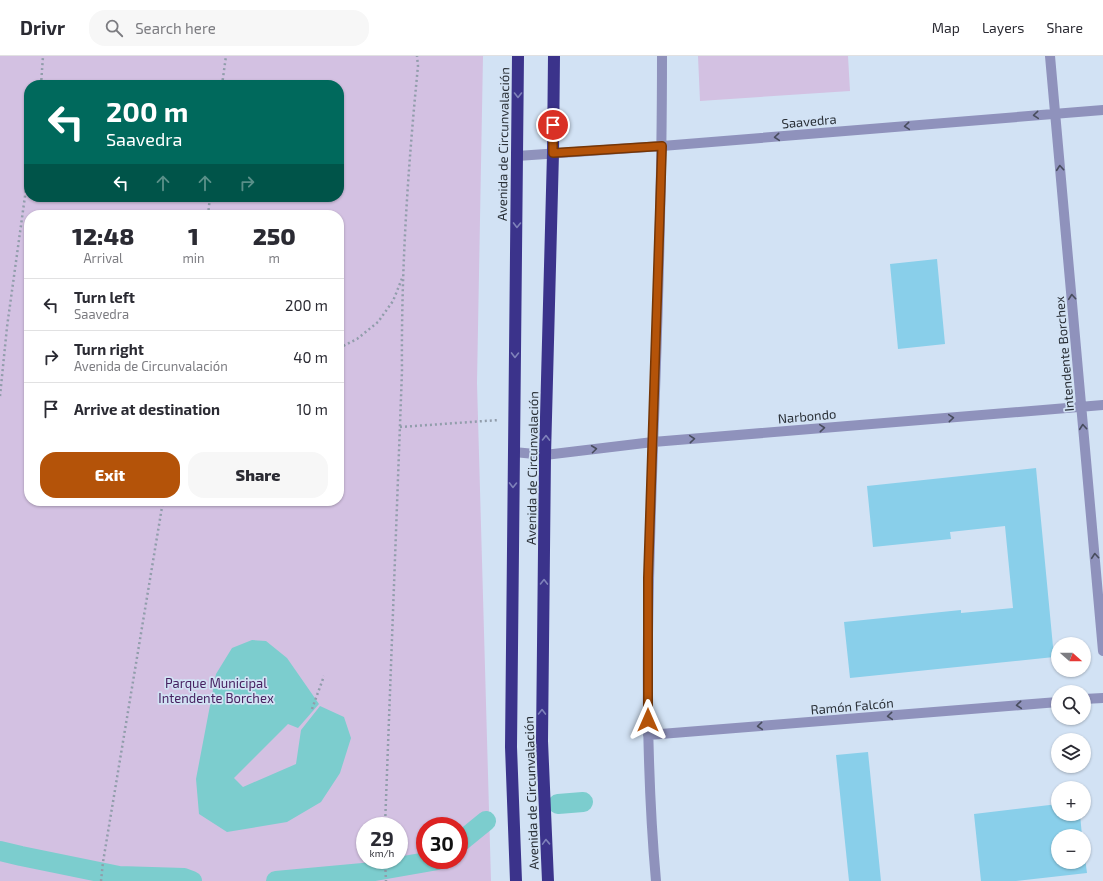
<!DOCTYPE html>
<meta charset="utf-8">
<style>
:root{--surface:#fff;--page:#f7f7f7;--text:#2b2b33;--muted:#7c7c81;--line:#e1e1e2;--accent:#b45309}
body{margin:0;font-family:"Exo 2",sans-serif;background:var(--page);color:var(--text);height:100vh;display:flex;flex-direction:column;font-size:15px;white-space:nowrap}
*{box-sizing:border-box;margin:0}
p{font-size:13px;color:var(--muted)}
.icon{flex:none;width:22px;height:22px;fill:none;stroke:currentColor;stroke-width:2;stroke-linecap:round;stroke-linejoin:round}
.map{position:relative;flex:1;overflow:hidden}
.sheet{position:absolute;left:24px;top:154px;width:320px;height:296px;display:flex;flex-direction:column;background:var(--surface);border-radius:16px;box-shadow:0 1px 3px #0004}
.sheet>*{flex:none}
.top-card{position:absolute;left:24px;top:24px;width:320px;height:122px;border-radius:16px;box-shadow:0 1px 3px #0004;background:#00695c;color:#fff;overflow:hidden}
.needle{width:26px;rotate:111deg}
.controls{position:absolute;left:1051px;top:581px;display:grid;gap:8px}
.controls a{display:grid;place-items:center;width:40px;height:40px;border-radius:50%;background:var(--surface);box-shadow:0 1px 3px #0004;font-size:20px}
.speed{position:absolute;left:356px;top:761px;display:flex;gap:8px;font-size:20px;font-weight:700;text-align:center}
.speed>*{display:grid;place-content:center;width:52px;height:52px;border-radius:50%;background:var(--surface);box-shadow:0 1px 3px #0004;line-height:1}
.speed small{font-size:10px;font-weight:400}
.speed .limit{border:6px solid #d22;background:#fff;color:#111}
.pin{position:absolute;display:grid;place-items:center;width:34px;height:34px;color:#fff;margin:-17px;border:2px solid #fff;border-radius:50%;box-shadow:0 1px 4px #0007}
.me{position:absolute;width:44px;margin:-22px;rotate:0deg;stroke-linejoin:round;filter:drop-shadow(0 0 3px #0008)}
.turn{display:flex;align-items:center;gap:14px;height:84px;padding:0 16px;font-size:18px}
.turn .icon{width:52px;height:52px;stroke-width:2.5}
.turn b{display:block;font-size:28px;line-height:34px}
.lanes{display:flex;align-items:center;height:38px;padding:0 16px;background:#0003;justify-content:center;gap:20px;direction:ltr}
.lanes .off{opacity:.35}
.eta{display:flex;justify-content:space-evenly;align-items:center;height:68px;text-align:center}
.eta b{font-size:24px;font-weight:800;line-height:28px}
.primary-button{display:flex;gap:8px;margin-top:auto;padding:8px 16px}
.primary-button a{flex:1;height:46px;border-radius:16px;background:var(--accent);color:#fff;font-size:16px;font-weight:800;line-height:46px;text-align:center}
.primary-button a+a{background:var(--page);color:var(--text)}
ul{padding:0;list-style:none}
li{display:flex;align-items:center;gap:12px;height:52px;padding:0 16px;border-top:1px solid var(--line)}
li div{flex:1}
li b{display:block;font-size:15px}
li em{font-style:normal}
header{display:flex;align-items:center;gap:24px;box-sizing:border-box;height:56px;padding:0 20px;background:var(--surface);border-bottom:1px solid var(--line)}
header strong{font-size:19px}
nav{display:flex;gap:22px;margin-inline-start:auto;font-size:14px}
.search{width:280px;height:36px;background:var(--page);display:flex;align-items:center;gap:10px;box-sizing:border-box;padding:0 14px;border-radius:16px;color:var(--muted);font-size:15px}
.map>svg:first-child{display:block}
.green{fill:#d3c1e2;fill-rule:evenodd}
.water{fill:#7ccdce}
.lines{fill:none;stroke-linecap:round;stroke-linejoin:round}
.canal{stroke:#7ccdce;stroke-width:20}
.building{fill:#89cfea}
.path{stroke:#919dab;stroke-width:2.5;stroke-dasharray:2 3;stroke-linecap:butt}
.minor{stroke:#8f92bc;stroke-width:10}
.highway{stroke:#3b338b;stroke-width:12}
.oneway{stroke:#7f82ba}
.oneway2{stroke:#484d5e}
.route-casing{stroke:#753606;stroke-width:10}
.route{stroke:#b45309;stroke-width:7}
.labels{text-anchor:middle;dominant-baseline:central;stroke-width:3.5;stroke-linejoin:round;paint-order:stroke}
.street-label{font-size:13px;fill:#292f36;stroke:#d2e2f4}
.park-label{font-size:13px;fill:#472160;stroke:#d2e2f4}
</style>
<header>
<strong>Drivr</strong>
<div class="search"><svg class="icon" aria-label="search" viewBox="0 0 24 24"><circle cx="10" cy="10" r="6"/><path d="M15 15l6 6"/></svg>Search here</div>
<nav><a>Map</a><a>Layers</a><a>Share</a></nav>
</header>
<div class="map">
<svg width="1103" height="825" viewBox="0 0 1103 825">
<rect width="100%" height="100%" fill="#d2e2f4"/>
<path class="green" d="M0 0H483L477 327 491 825H0ZM29 29H339V141H29ZM29 159H339V445H29ZM365 770H399V804H365ZM425 770H459V804H425Z
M698 0H848L850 35 700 45Z"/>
<path class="water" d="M252 584 266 585 287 602 319 648 298 672 288 668 234 722 243 731 296 708 301 674 320 650 344 661 351 682 340 717 321 746 287 766 227 776 199 758 196 723 216 618 232 592Z"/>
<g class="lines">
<path class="canal" d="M558 748 583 746
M459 787 486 765
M0 795 21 800 119 820 184 822 192 825
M276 825 363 817 438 804"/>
</g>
<path class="building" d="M937 203 945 288 898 293 890 208Z
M1036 412 1054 601 850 622 844 566 961 554V557L1013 552 1005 470 950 476 951 483 873 491 867 430Z
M868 696 881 825H849L836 699Z
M1058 748V758H1080L1082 780H1058V806H1084V802H1085L1087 817 1016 825H981L974 758Z"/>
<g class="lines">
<path class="path" d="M41 29 43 0
M222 29 226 0
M208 159 210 141
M339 292 357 283 378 266 393 245 403 220
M0 340 7 271 29 111
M400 371 499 364
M312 653 324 620
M385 770 402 315C401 213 408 111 418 10L417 0
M385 804 386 825
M101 825 103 806 163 445"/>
<path class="minor" d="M1050 0 1103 595
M517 100 662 90 1103 54
M514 396 545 399 653 386 1103 349
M1084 643 1103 642
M648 679 1058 646
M656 825C643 680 648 535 653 390 658 260 662 130 662 0"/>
<path class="highway" d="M516 825 511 691 518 0
M548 825 542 685 545 399 553 97 554 0"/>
</g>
<defs><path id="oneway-chevron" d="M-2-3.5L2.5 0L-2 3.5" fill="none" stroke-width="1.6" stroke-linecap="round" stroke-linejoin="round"/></defs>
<g class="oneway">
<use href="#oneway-chevron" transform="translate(518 39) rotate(90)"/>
<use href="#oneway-chevron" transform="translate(517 169) rotate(91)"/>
<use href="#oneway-chevron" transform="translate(515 299) rotate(91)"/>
<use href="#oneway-chevron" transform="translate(546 382) rotate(-89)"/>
<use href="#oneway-chevron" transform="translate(513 429) rotate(91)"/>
<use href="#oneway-chevron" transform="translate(544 526) rotate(-89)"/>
<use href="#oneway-chevron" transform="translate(542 656) rotate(-89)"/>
<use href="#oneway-chevron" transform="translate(546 786) rotate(-92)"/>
</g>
<g class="oneway2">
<use href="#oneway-chevron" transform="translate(1036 59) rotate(175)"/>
<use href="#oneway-chevron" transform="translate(907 70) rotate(175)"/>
<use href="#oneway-chevron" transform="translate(777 81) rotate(175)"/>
<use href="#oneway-chevron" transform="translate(1060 112) rotate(-95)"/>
<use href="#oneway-chevron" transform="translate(1072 241) rotate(-95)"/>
<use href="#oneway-chevron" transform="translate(951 362) rotate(-5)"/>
<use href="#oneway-chevron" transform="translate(1083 371) rotate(-95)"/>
<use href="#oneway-chevron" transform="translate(822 372) rotate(-5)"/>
<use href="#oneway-chevron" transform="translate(692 383) rotate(-5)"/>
<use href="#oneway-chevron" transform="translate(594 393) rotate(-7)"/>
<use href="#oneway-chevron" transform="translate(1095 500) rotate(-95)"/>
<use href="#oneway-chevron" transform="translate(1019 649) rotate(175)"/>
<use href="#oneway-chevron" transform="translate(890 660) rotate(175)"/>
<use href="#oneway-chevron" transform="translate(760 670) rotate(175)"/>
</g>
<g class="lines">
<defs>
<path id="route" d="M553 69V97L662 90 648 522V664"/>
</defs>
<use href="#route" class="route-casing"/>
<use href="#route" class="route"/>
</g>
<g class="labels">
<g class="street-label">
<text transform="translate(809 65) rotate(-5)">Saavedra</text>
<text transform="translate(503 88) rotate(-89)">Avenida de Circunvalación</text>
<text transform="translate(1064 298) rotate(-95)">Intendente Borchex</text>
<text transform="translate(807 360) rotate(-5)">Narbondo</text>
<text transform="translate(532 412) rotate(-89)">Avenida de Circunvalación</text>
<text transform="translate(852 650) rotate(-5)">Ramón Falcón</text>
<text transform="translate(531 737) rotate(-92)">Avenida de Circunvalación</text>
</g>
<g class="park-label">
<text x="216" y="627">Parque Municipal<tspan x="216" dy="15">Intendente Borchex</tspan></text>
</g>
</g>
</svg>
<div class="controls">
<a><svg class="needle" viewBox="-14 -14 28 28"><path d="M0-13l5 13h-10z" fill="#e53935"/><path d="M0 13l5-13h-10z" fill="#7c7c81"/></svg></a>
<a><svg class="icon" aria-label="search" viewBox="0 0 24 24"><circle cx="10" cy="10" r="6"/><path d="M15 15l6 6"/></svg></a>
<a><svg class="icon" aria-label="layers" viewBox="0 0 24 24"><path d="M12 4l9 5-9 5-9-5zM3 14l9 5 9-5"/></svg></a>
<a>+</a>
<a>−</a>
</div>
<div class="speed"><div>29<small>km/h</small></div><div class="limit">30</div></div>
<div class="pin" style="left:553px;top:69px;background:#d93025"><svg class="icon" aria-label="arrive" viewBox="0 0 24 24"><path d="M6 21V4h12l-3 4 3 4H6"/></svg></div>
<svg class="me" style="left:648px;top:664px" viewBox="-20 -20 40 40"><path d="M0-17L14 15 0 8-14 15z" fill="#b45309" stroke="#fff" stroke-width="4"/></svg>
<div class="top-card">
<div class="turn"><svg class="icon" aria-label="left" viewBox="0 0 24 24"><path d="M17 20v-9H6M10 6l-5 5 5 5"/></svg><div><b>200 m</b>Saavedra</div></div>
<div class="lanes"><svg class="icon" aria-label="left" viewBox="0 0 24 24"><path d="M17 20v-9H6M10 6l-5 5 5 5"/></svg><svg class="icon off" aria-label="ahead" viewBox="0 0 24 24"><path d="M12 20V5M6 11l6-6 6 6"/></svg><svg class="icon off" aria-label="ahead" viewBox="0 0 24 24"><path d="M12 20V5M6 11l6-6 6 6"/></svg><svg class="icon off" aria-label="right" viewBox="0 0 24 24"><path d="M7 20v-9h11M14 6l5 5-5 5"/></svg></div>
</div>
<section class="sheet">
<div class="eta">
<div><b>12:48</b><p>Arrival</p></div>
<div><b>1</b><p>min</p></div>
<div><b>250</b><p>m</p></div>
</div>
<ul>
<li><svg class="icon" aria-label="left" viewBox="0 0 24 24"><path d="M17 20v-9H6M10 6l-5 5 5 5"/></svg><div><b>Turn left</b><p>Saavedra</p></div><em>200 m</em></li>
<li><svg class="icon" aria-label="right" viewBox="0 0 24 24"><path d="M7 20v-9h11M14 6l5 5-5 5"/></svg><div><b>Turn right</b><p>Avenida de Circunvalación</p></div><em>40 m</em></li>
<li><svg class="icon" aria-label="arrive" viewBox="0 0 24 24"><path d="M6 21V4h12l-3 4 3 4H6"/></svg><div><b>Arrive at destination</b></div><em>10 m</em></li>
</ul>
<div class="primary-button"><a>Exit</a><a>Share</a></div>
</section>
</div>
